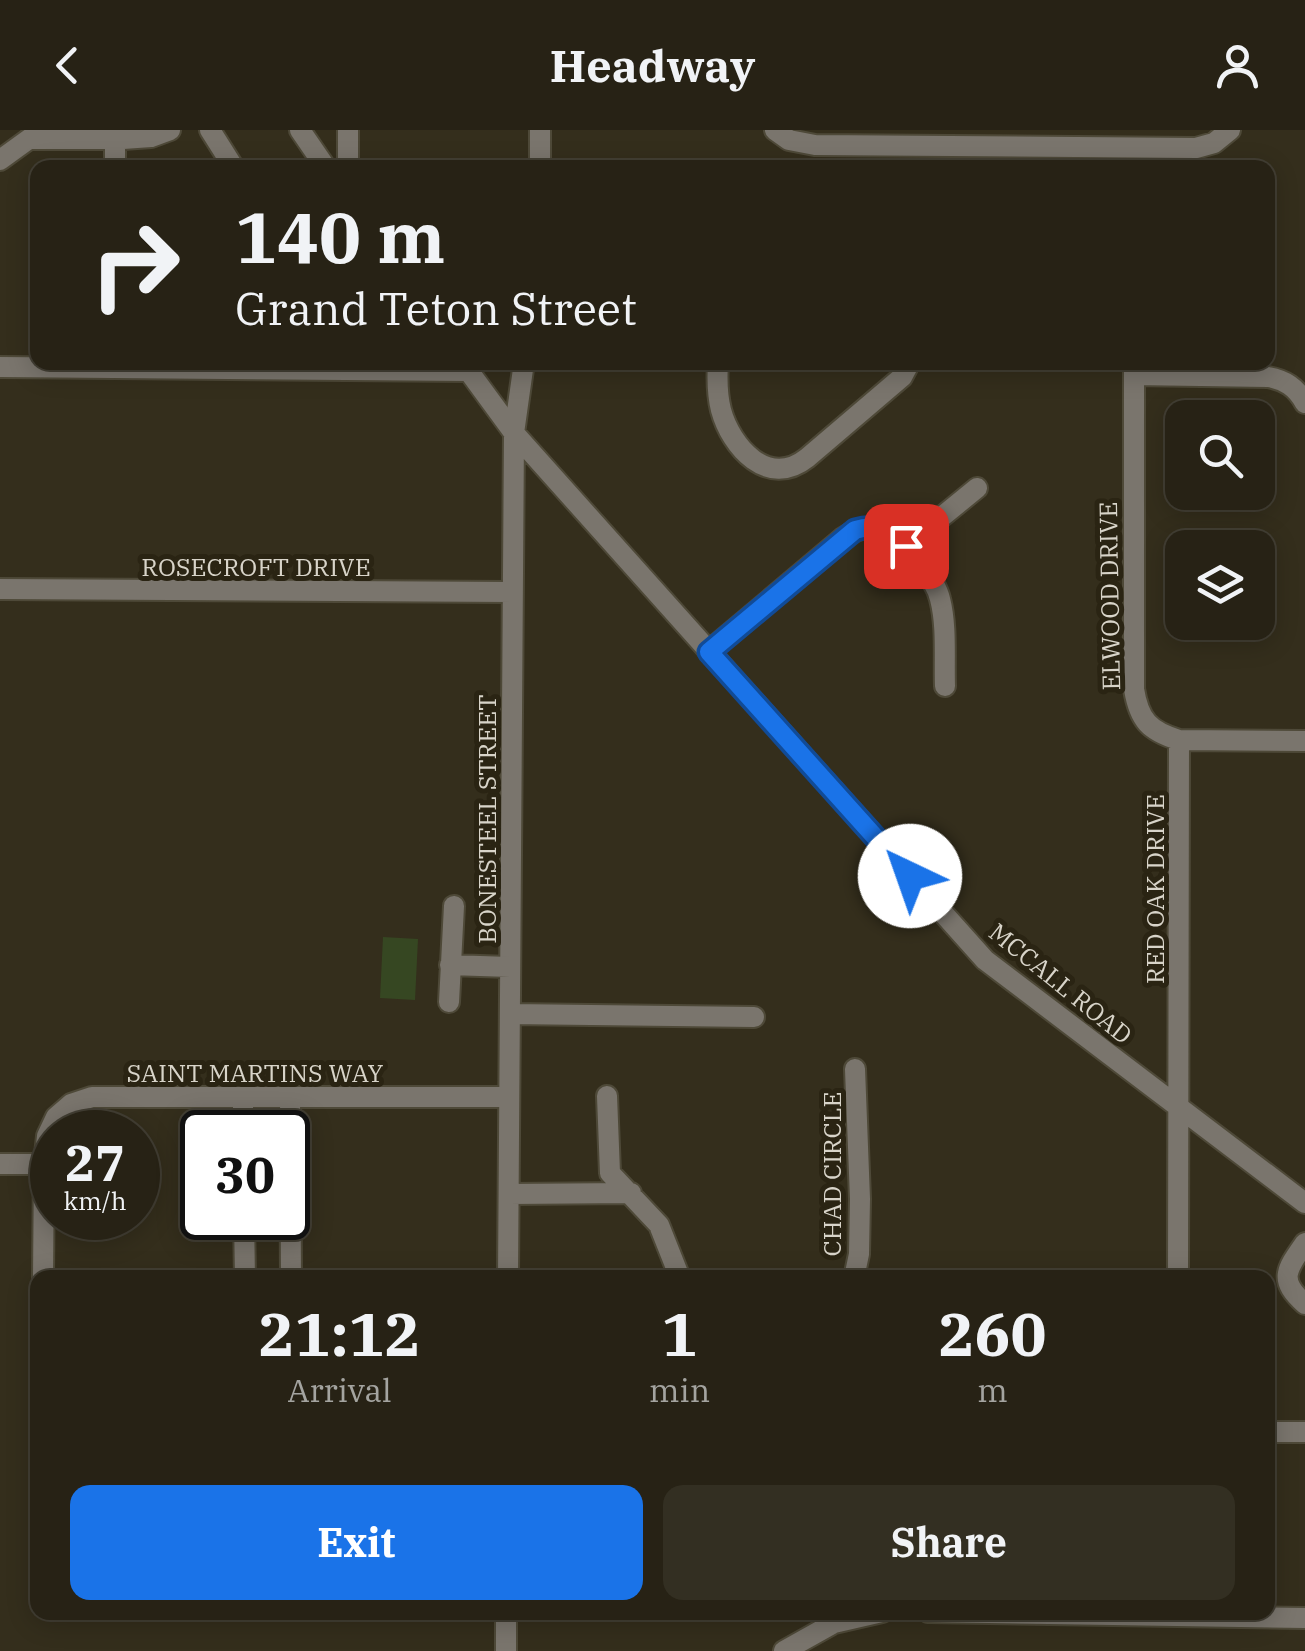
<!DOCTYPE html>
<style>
:root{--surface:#272215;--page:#332f22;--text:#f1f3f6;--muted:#a4a4a0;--line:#433f34;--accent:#1a73e8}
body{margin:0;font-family:"IBM Plex Serif",serif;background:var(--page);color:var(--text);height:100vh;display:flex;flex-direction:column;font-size:38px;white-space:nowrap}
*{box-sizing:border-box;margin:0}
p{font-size:32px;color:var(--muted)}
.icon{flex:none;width:55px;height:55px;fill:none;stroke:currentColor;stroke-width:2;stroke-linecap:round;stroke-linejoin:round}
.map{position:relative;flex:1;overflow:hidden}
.panel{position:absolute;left:30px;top:1140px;width:1245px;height:350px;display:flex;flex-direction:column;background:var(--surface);border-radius:20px;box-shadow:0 5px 25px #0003,0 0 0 2px var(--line)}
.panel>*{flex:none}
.top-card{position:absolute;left:30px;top:30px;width:1245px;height:210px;border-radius:20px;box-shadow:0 5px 25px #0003,0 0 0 2px var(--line);background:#272215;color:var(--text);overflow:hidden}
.fabs{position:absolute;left:1165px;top:270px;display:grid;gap:20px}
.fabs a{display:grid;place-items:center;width:110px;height:110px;border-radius:20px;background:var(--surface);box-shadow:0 5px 25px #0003,0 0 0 2px var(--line);font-size:50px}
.speed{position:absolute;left:30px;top:980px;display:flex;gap:20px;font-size:50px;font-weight:700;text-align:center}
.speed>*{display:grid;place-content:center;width:130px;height:130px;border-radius:50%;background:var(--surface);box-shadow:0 5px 25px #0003,0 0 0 2px var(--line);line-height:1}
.speed small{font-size:25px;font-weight:400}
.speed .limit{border:5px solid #111;border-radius:15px;background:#fff;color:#111}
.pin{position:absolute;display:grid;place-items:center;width:85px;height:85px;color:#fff;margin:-42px;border-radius:20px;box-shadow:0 5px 15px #0006}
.me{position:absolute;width:110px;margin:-55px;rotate:318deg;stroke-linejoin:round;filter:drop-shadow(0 0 8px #0008)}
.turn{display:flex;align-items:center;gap:35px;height:210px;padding:0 40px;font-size:45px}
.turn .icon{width:130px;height:130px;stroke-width:2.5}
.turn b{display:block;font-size:70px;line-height:85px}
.eta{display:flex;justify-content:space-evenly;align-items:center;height:170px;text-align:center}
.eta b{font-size:60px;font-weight:700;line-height:70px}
.button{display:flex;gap:20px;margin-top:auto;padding:20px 40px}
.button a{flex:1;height:115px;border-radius:20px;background:var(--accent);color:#fff;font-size:40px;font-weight:700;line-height:115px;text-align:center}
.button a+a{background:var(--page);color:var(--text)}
header{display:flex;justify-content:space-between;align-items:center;height:130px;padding:0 40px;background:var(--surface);font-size:45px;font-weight:700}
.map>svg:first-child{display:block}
.green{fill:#364722}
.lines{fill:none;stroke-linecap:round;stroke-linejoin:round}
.minor-casing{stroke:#4e4938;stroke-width:24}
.minor{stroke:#7a756d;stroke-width:20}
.route-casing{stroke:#114b97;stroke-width:25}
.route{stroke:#1a73e8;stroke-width:18}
.labels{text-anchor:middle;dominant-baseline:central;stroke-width:10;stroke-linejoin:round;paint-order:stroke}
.street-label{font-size:25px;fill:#d8d4c9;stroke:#2a2413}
</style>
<header><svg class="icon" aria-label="back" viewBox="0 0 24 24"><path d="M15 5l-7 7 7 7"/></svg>Headway<svg class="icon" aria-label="person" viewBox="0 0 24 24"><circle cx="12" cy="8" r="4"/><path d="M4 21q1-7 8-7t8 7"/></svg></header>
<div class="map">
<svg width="1305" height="1521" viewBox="0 0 1305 1521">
<rect width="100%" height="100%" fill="#342e1c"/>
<path class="green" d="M383 807 418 809 415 870 380 868Z"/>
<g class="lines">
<defs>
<path id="minor" d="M210 0 234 38
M300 0 326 38
M775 0 789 10 815 15 1196 18 1214 13 1230 0
M115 9V38
M0 30 29 9H123L151 7 170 0
M348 38V0
M540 38V0
M462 232 514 303 985 830 1305 1073
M718 232C717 248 717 264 721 280 731 317 768 359 807 328L902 247 910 232
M1134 232V559C1139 590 1149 601 1179 610L1305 611
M0 237 468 241
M1134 245 1268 247C1285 250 1296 257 1305 273
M906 416 977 358
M0 459 512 462
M709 521 843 408C880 383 898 405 920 434 929 445 937 456 940 469 947 496 944 528 945 556
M450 835 510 837
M449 872 454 776
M510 884 754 887
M607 966 610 1043 659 1095 680 1148
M243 967V1002
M290 967 291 1148
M0 1034H44
M509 1064 631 1063
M244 1088 245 1148
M1305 1113C1286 1140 1278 1150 1305 1174
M43 1148 44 1034 47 1006 56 987 71 974 92 967H509
M508 1148 514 303 524 232
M854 1148 859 1124 860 1069 855 939
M1178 1148 1179 610
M1268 1302H1305
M928 1482 1305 1488
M506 1521V1482
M784 1521 834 1493 882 1482"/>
</defs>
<use href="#minor" class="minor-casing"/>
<use href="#minor" class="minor"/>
</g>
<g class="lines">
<defs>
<path id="route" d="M906 416C890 401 878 393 855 400L709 522 910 746"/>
</defs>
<use href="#route" class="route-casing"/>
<use href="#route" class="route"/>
</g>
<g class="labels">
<g class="street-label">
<text x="256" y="436">ROSECROFT DRIVE</text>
<text transform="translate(1109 466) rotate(-91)">ELWOOD DRIVE</text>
<text transform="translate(486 689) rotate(-90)">BONESTEEL STREET</text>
<text transform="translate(1154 759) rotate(-90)">RED OAK DRIVE</text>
<text transform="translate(1061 853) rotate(39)">MCCALL ROAD</text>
<text x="255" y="942">SAINT MARTINS WAY</text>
<text transform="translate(831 1044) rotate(-90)">CHAD CIRCLE</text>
</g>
</g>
</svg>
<div class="fabs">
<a><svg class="icon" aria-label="search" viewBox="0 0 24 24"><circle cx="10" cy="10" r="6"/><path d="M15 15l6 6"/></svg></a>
<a><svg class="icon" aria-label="layers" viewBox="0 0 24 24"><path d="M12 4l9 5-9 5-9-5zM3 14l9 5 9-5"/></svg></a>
</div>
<div class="speed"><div>27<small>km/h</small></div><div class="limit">30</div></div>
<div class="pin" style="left:906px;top:416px;background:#d93025"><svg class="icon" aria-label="arrive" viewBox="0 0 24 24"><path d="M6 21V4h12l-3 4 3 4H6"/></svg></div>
<svg class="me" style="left:910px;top:746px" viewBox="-20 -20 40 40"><circle r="19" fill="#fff"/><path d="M0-13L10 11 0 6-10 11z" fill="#1a73e8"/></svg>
<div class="top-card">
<div class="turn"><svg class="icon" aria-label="right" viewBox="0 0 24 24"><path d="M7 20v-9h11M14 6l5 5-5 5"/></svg><div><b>140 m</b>Grand Teton Street</div></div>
</div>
<section class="panel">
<div class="eta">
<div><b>21:12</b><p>Arrival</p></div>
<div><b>1</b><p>min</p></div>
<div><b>260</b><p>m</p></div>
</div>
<div class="button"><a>Exit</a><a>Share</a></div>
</section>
</div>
